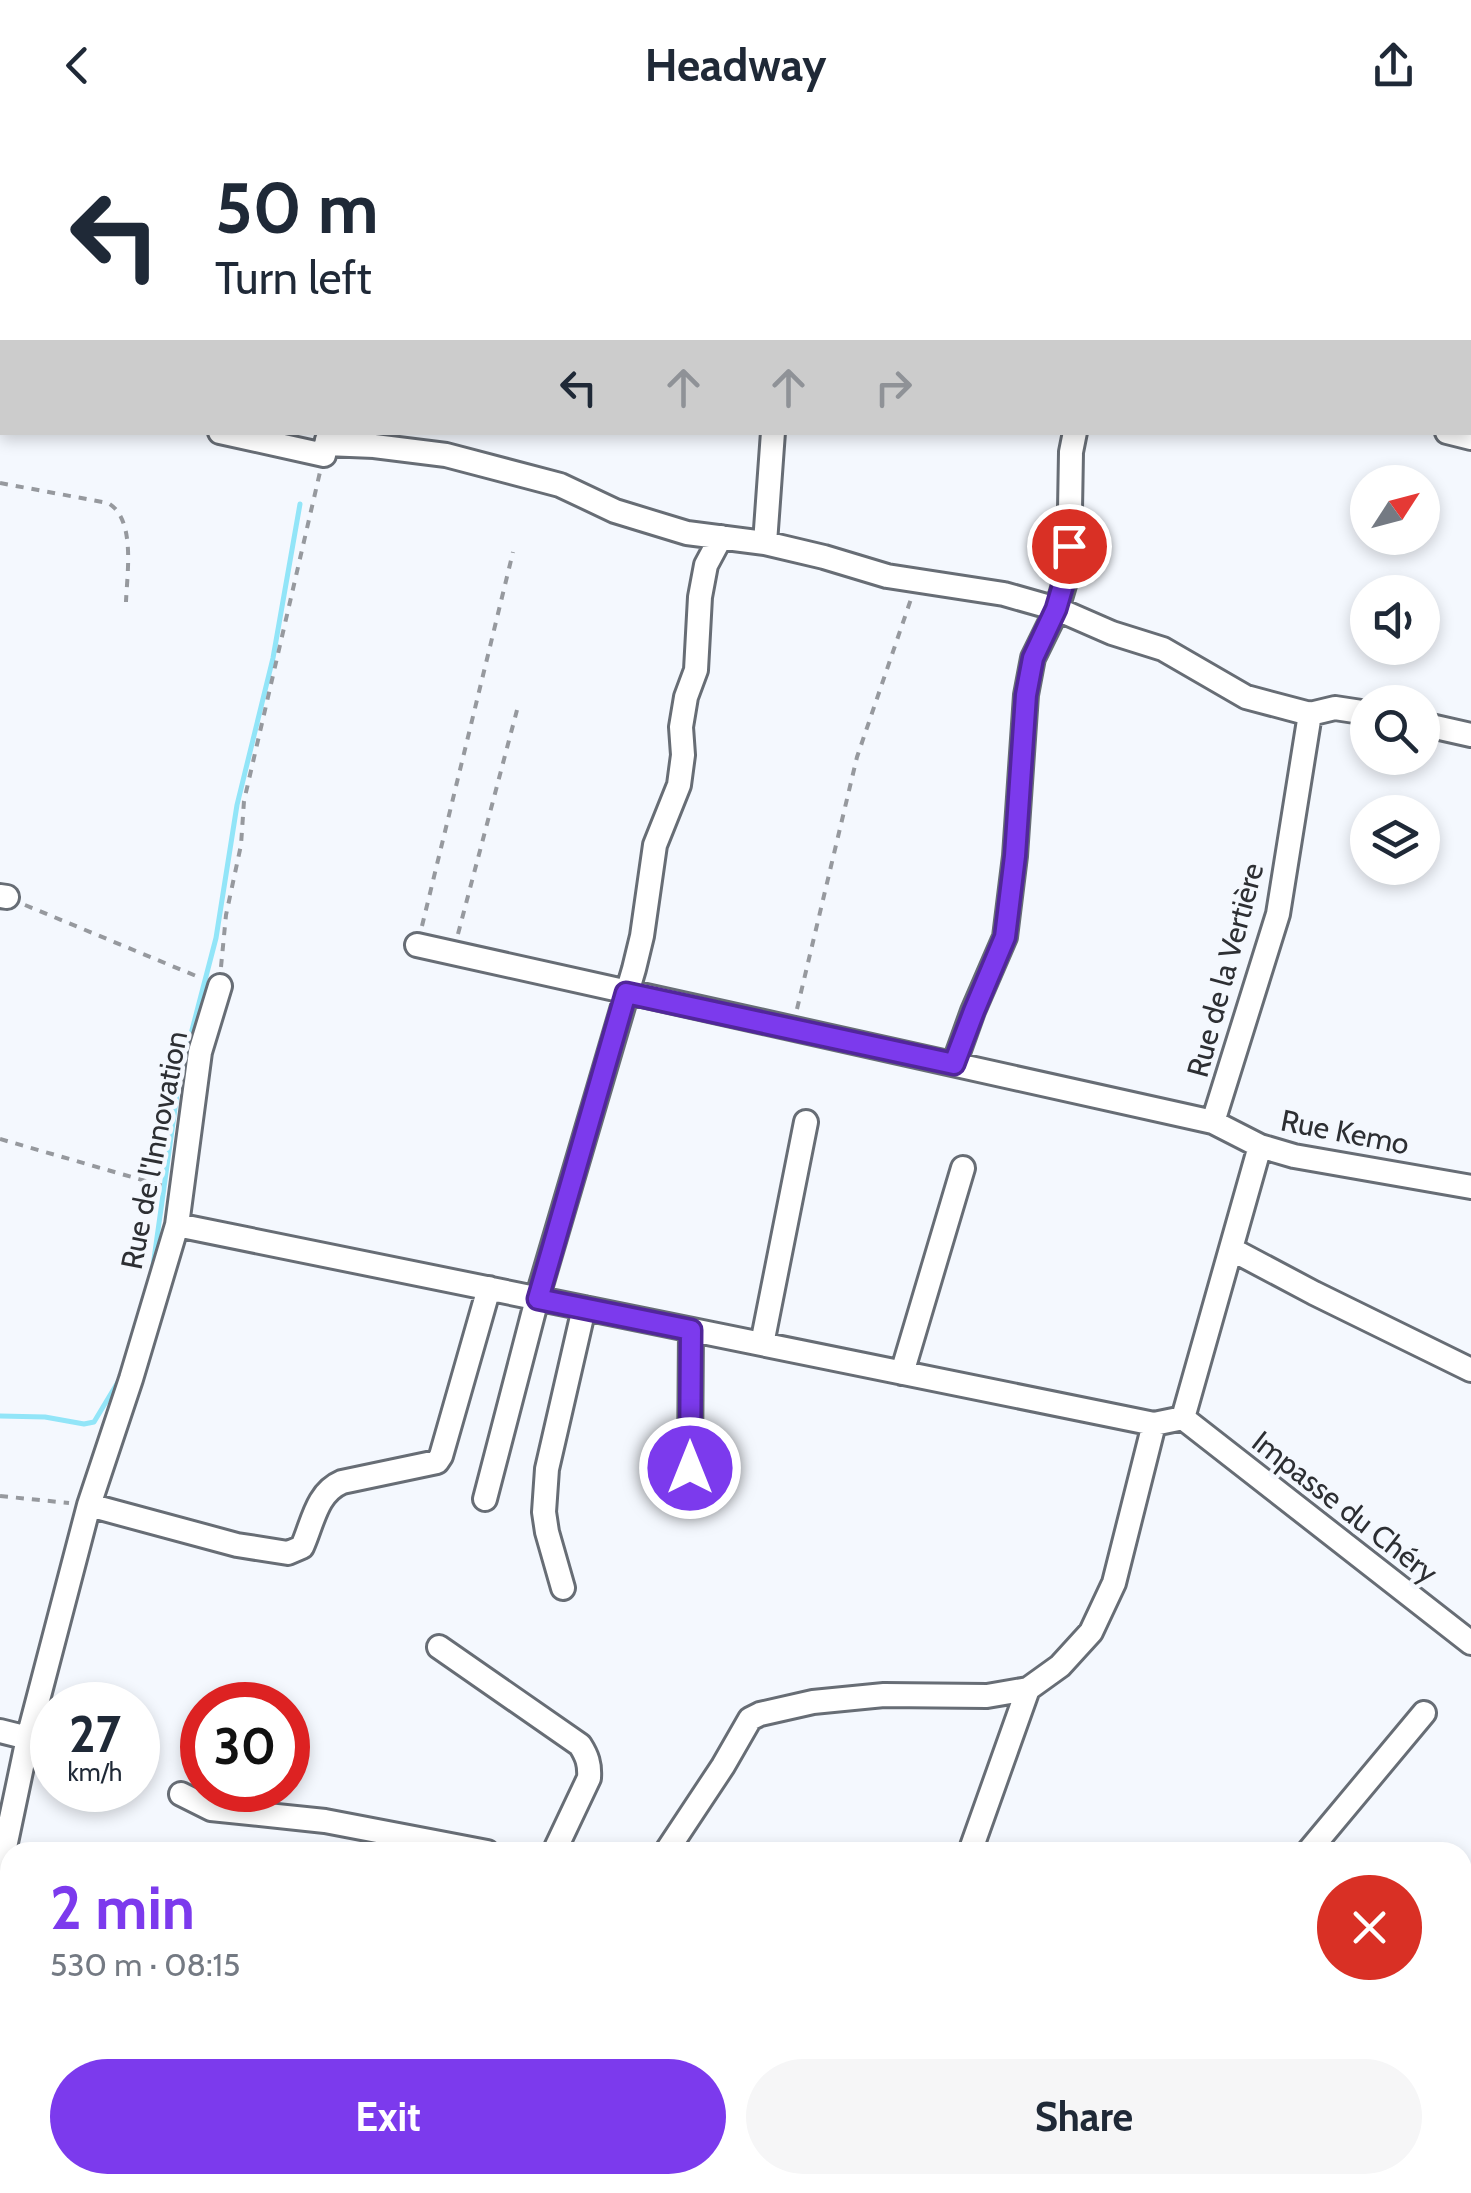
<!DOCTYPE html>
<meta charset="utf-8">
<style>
:root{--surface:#fff;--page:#f6f6f7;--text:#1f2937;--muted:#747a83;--accent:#7c3aed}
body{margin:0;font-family:Cabin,sans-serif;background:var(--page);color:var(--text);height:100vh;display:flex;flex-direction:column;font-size:38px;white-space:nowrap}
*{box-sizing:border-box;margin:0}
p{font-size:32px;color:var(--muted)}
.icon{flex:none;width:55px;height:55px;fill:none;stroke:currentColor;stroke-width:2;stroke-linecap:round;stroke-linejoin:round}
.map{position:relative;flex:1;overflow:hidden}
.details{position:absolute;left:0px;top:1712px;width:1472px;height:352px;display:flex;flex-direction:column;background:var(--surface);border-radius:30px 30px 0 0;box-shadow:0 5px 15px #0003}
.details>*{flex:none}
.hud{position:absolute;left:0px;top:0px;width:1472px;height:305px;box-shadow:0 5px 15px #0003;background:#fff;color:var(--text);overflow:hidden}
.needle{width:65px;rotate:54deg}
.tools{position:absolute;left:1350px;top:335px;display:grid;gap:20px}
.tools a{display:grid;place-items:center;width:90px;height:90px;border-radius:50%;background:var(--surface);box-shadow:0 5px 15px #0003;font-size:50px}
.speed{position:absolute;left:30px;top:1552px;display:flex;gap:20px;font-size:50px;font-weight:700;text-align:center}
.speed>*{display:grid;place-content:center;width:130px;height:130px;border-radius:50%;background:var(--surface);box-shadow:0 5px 15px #0003;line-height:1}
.speed small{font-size:25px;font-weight:400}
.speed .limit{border:15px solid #d22;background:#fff;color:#111}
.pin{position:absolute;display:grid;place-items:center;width:85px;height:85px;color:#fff;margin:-42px;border:5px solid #fff;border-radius:50%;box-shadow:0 2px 10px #0007}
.me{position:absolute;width:110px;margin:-55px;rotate:0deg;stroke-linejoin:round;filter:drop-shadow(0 0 8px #0008)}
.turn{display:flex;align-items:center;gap:35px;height:210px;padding:0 50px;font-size:45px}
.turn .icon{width:130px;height:130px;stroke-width:2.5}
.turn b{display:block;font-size:70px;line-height:85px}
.lanes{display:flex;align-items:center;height:95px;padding:0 50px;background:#0003;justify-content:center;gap:50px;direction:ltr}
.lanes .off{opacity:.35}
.round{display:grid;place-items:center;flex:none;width:105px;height:105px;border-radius:52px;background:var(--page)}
.head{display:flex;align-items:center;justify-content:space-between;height:170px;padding:0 50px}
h1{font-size:60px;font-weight:800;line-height:75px;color:var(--accent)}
.button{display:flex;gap:20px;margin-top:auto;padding:20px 50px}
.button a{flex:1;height:115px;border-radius:60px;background:var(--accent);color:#fff;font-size:40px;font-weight:800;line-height:115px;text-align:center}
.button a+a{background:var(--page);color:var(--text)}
header{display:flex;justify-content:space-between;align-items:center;height:130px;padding:0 50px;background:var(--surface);font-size:45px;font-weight:800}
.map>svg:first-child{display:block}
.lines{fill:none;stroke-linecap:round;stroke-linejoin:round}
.stream{stroke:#92e5f8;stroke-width:5}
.minor-casing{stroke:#676d75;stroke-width:28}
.path{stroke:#96999e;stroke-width:4;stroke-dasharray:8 8;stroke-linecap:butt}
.minor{stroke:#fff;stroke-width:22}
.route-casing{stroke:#51269a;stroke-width:25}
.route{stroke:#7c3aed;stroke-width:18}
.labels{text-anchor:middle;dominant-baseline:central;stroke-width:9;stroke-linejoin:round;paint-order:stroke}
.street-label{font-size:30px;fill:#2d2f33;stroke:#f4f8fe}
</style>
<header><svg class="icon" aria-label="back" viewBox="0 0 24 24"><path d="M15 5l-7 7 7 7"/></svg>Headway<svg class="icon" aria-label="share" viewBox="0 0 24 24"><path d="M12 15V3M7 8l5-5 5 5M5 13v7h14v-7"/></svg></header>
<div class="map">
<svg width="1471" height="2063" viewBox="0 0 1471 2063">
<rect width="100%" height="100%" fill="#f4f8fe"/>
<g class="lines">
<path class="stream" d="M153 1136 179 950 216 808 237 675 273 528 300 374
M0 1286 45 1287 84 1294 94 1292 121 1247"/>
<defs>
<path id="minor" d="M402 2V0
M1172 2 1173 0
M1470 119H1471
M0 284H2
M220 302 324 325 327 310
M1447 302 1471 308
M326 314 374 316 446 325 560 355 615 381 687 403 765 413 824 427 887 446 1004 464 1057 479 1112 503 1163 519 1246 567 1310 584 1335 578 1368 583
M765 413 773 302
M1422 594 1471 605
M0 766 7 767
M417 815 1213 992 1260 1016 1294 1026 1471 1057
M954 934 973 881 1005 807 1015 726 1026 565 1033 528 1057 479 1069 438 1071 322 1075 302
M1213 992 1278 784 1310 584
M177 1095 1154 1294 1183 1288 1260 1016
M1231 1119 1314 1163 1471 1240
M762 1214 806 992
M902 1243 963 1038
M1183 1288 1471 1513
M690 1337 691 1200
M485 1369 537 1169 634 839 642 806 655 715 679 655 683 625 681 597 686 567 696 540 700 467 706 435 721 407
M89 1375 237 1415 288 1423 302 1417C313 1393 316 1363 342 1352L437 1332 441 1326 489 1158
M563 1458 547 1402 544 1382 547 1339 584 1178
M439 1517 580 1615C587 1626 590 1634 589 1648L554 1722
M0 1601 28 1608
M181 1664 211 1679 325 1691 487 1722
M666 1722 723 1636 750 1589 760 1584 813 1572 884 1565 987 1566 1028 1559 1060 1536 1091 1502 1114 1453 1154 1294
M970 1722 1028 1559
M1308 1722 1424 1583
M0 1741 28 1608 89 1375 131 1249 177 1095 200 922 220 856
M1462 2004H1463
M0 2013 10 2012
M565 2055 569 2063
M1243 2055 1253 2063
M756 2063 758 2055
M1272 2063 1276 2055"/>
</defs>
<use href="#minor" class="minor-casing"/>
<path class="path" d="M0 353 108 373C136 389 127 443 126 472
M25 775 201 848
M422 796 513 422
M458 804 517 580
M221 837 226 785 241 715 244 671 320 342
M797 879 857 627 911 469
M0 1009 163 1056
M0 1366 69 1373"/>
<use href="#minor" class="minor"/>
</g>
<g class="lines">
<defs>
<path id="route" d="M690 1338 691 1200 538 1169 626 863 954 934 974 881 1005 807 1015 726 1026 565 1033 528 1056 479 1068 438 1069 416"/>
</defs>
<use href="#route" class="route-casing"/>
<use href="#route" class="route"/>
</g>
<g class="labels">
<g class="street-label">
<text transform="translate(1225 840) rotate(-75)">Rue de la Vertière</text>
<text transform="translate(1345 1002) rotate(11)">Rue Kemo</text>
<text transform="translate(154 1020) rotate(-79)">Rue de l'Innovation</text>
<text transform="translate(1345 1377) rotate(38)">Impasse du Chéry</text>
</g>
</g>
</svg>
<div class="tools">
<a><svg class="needle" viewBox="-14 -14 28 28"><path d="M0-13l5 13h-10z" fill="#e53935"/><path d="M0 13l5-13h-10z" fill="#747a83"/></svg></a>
<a><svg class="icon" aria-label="sound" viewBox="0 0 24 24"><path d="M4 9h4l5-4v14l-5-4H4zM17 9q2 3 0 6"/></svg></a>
<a><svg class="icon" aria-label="search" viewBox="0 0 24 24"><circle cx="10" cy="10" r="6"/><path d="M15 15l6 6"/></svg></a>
<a><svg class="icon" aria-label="layers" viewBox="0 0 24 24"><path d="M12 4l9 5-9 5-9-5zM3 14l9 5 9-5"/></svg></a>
</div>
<div class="speed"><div>27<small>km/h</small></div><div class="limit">30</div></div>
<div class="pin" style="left:1069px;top:416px;background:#d93025"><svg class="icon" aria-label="arrive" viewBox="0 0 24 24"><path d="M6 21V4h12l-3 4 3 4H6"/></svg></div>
<svg class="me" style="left:690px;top:1338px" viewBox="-20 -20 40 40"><circle r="17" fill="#7c3aed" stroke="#fff" stroke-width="3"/><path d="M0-11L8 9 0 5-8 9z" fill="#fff"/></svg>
<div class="hud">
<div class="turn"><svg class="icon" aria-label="left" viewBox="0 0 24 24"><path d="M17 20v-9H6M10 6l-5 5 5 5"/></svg><div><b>50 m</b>Turn left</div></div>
<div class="lanes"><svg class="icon" aria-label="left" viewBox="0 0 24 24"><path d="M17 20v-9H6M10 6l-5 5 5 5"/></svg><svg class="icon off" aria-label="ahead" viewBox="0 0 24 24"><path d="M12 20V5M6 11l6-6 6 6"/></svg><svg class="icon off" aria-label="ahead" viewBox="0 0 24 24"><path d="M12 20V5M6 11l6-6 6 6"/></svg><svg class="icon off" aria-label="right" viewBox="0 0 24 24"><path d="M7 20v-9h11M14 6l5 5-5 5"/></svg></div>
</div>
<section class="details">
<div class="head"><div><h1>2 min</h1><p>530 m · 08:15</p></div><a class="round" style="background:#d93025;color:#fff"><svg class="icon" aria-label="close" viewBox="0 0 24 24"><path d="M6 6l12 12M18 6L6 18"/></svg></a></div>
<div class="button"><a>Exit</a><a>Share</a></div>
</section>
</div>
